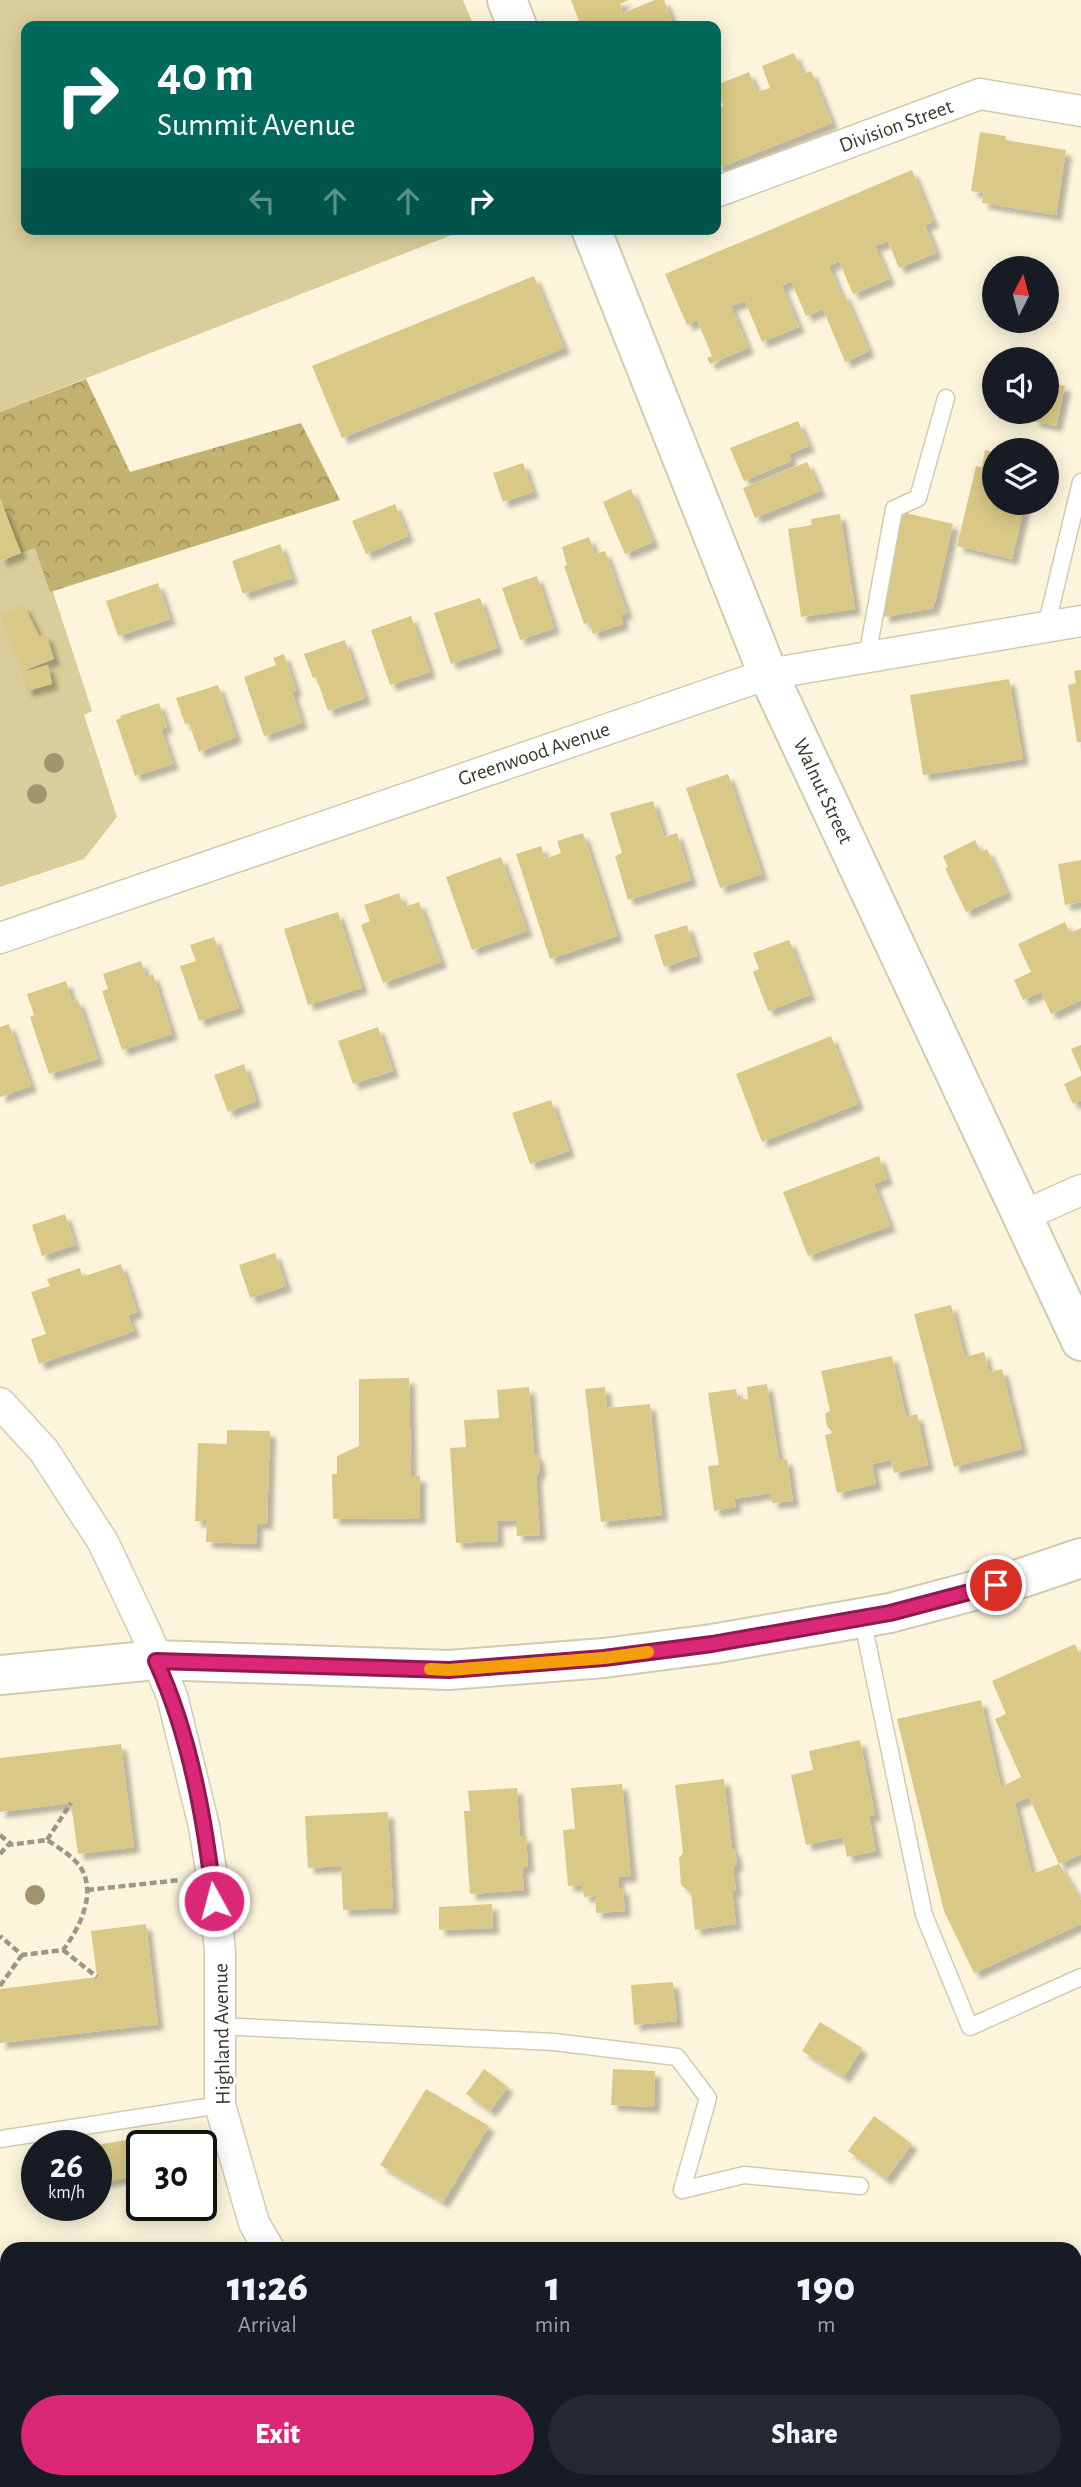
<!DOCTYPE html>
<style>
:root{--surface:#171b24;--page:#242831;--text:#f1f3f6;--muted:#9ea1a6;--accent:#db2777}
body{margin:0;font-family:"Alegreya Sans",sans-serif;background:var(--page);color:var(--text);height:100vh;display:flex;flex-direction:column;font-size:26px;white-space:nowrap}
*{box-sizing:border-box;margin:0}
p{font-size:23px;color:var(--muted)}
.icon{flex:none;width:38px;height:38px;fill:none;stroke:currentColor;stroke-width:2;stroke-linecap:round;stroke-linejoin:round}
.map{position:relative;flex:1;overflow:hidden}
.drawer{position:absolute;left:0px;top:2242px;width:1082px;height:247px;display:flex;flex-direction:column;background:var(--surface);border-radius:21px 21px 0 0;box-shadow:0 4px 18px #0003}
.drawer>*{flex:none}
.top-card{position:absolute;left:21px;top:21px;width:700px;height:214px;border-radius:14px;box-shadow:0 4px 18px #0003;background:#00695c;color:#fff;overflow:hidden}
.needle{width:46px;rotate:6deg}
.controls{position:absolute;left:982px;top:256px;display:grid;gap:14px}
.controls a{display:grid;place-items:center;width:77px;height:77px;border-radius:50%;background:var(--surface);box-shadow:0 4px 18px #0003;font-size:35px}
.speed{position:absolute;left:21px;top:2130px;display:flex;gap:14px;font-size:35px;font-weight:700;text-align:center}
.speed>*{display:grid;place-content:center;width:91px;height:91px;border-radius:50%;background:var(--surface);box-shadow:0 4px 18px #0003;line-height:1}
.speed small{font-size:18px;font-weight:400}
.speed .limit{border:4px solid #111;border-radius:10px;background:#fff;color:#111}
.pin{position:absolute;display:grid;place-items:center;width:60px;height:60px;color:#fff;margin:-30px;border:4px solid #fff;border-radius:50%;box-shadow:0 2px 7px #0007}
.me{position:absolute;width:77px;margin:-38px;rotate:353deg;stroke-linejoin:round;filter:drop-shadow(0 0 5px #0008)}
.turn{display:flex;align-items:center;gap:24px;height:147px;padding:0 21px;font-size:32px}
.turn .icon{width:91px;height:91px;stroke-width:2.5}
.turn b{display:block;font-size:49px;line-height:60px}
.lanes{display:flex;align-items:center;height:66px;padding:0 21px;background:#0003;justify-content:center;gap:35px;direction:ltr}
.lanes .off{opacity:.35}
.eta{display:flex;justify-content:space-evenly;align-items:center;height:119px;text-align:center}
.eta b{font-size:42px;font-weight:800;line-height:49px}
.primary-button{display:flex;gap:14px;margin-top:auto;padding:14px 21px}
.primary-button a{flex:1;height:80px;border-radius:42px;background:var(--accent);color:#fff;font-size:28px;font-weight:800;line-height:80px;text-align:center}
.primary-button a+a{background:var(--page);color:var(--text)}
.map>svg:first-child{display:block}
.grass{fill:#dacd9b}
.forest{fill:url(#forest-crowns)}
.building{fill:#dac986;filter:url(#shadow)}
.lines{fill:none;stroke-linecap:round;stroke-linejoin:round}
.lane-casing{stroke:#d1cbb1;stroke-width:19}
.street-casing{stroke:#d1cbb1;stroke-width:33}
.secondary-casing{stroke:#d1cbb1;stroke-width:42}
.path{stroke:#9c9785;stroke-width:4.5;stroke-dasharray:7 3.5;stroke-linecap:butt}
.lane{stroke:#fff;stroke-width:16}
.street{stroke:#fff;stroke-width:30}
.secondary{stroke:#fff;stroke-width:38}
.tree{fill:#a0956d}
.route-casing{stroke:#8e194d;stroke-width:18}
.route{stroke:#db2777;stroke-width:12}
.slow{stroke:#f59e0b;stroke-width:12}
.labels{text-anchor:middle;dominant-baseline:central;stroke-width:6;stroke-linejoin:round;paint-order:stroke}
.street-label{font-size:21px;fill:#38362b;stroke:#fff}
</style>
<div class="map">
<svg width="1081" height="2487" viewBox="0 0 1081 2487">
<defs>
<pattern id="forest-crowns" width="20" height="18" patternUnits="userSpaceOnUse" patternTransform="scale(1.75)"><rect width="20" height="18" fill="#c2b16f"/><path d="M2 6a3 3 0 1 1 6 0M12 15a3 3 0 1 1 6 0" fill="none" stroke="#9f915b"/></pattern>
<filter id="shadow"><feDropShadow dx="6" dy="6" stdDeviation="2" flood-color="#0004"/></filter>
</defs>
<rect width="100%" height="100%" fill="#fcf5db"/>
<path class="grass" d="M0 0H463L474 26H26V229H467L0 412Z
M38 546 92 711 84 715 117 817 84 859 0 887V561Z"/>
<path class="forest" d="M86 379 130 472 301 423 340 500 50 592 35 548 21 553 0 499V412Z"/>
<path class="building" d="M571 0H629L620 4 623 13 655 0H664L672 20 655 26H581Z
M794 53 803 74 811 71 832 123 716 169V109L723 106 716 85 749 72 757 92 770 88 762 66Z
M980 132 1006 136 1005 140 1066 150 1056 215 982 203 984 193 971 191Z
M912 170 933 222 925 225 936 253 899 268 888 241 875 246 889 279 853 294 839 261 829 266 841 295 844 293 869 351 845 362 823 309 806 316 791 281 782 286 799 327 762 342 745 301 731 306 748 348 710 364 707 358 712 356 697 320 687 325 665 274Z
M534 276 564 348 342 438 312 366Z
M1046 381 1065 386 1056 426 1033 421 1035 411H1046Z
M798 421 809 446 789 454 791 461 744 481 730 448Z
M985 450 994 452V502H1025L1012 559 957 546 976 466 982 467Z
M807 462 820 491 755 518 743 488Z
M523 463 533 492 503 502 493 473Z
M631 489 653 542 625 554 603 502Z
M0 500 21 553 0 561Z
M395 504 408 536 366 554 352 521Z
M902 512 953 524 935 603 933 602 934 608 884 617 881 600Z
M840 514 855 609 801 617 788 529 812 525 811 519Z
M589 537 595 554 605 551 627 613 621 615 623 624 593 634 589 622 584 624 564 566 567 565 562 547Z
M280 544 292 578 243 594 232 561Z
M537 576 554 628 520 640 502 588Z
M158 583 170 619 118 636 106 601Z
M480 598 497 648 451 664 434 613Z
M24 605 39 636 46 634 54 659 23 671 0 616Z
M411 616 430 672 390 685 371 630Z
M345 640 365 698 328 711 316 677 313 678 304 654Z
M284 654 296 690 292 692 302 723 264 736 244 677 276 665 273 658Z
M48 665 52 684 27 691 22 672Z
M1081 670V742H1077L1068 685 1076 683 1074 671Z
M1009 679 1023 759 923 775 910 695Z
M218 685 236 737 199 752 189 723 185 724 176 698Z
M159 703 167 727 161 729 173 764 135 776 116 720 121 718 120 716Z
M728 774 762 874 720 888 686 788Z
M653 801 664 837 677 833 691 880 628 900 615 856 622 853 610 813Z
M583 833 617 936 550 959 516 854 541 846 545 859 561 853 557 841Z
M975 840 981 852 987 849 1007 893 966 912 945 868 948 867 943 856Z
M501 857 527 931 472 950 446 877Z
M1081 860V902L1065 905 1058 864Z
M399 893 404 907 419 902 441 962 383 983 361 925 370 921 364 905Z
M338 912 362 988 308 1005 284 929Z
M1065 922 1070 933 1081 928V1000L1051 1014 1041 992 1023 1000 1014 980 1031 972 1018 944Z
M687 925 697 956 664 967 654 935Z
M214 937 239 1008 199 1021 180 966 196 961 190 945Z
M789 940 810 995 768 1011 753 972 759 969 753 953Z
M141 961 146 977 153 974 172 1034 122 1050 102 991 108 989 103 974Z
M66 981 72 1001 78 1000 98 1059 49 1074 30 1017 34 1015 27 994Z
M9 1024 31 1086 0 1097V1027Z
M378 1027 393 1071 353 1084 338 1041Z
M831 1036 858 1104 762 1142 736 1074Z
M1081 1045V1072L1071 1049Z
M244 1064 256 1101 228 1112 214 1075Z
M1081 1076V1100L1073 1104 1064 1084Z
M551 1100 569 1151 530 1164 512 1113Z
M879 1156 887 1179 874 1184 890 1226 808 1256 783 1192Z
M65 1214 75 1245 42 1256 32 1225Z
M275 1253 286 1286 250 1298 239 1265Z
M121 1264 137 1312 128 1315 134 1331 39 1364 31 1339 46 1334 31 1292 50 1286 47 1279 80 1268 82 1277Z
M951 1305 965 1357 984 1352 989 1372 1002 1369 1022 1449 954 1467 914 1314Z
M892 1356 906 1417 917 1414 928 1465 894 1473 891 1460 872 1464 876 1484 837 1493 825 1435 833 1433 827 1426 825 1414 830 1411 821 1371Z
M409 1378 411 1476H420V1518L333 1519 332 1474H337V1456L359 1446V1379Z
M767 1384 779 1460 787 1459 793 1501 772 1503 771 1493 734 1499 736 1507 714 1511 708 1466 719 1465 708 1393 736 1389 738 1400 748 1399 747 1387Z
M529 1387 534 1453 538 1456 540 1469 536 1477 540 1535 517 1536 516 1520 497 1521 498 1541 456 1543 450 1448 466 1447 464 1420 499 1418 497 1390Z
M605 1387 607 1408 650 1404 662 1515 601 1522 585 1389Z
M227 1430 270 1431 267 1524 257 1523 256 1544 206 1542 207 1521H195L198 1443 227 1444Z
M1075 1644 1081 1657V1854L1059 1864 1029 1797 1015 1803 1032 1874 1059 1864 1081 1900V1924L974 1973 944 1911 897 1719 981 1700 1001 1787 1021 1777 995 1719 1006 1714 992 1681Z
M860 1740 875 1815 869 1816 876 1851 847 1857 843 1837 806 1845 791 1775 813 1770 809 1751Z
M121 1744 134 1847 78 1854 71 1803 0 1812V1758Z
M724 1779 732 1848 735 1851 737 1864 733 1867 736 1891H732L736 1924 695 1930 691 1893 681 1885 679 1858 683 1853 675 1785Z
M622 1784 631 1876 618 1877 619 1888H623L625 1911 596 1913 595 1896 584 1897 582 1885 568 1886 563 1830 575 1829 571 1788Z
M517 1788 520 1836H526L528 1867H522L524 1890 470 1894 464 1811H470L468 1791Z
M388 1812 393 1908 343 1910 341 1866 308 1868 305 1816Z
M492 1904 493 1928 439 1930V1907Z
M146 1924 158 2024 0 2043V1989L97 1977 91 1931Z
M673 1982 677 2021 634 2025 631 1985Z
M820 2022 862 2048 844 2077 802 2051Z
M484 2069 508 2087 490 2111 466 2094Z
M613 2069 655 2071 654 2107 611 2105Z
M426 2089 489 2126 443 2202 380 2165Z
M874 2116 912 2144 886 2179 848 2151Z
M151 2136 153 2146H142V2175L96 2183V2145Z
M1074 2288 1081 2292V2317L1074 2327Z"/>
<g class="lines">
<defs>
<path id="lane" d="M1046 627 1081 482
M867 657 894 509 918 498 946 398
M862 1618 924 1915 970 2027 1081 1977
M219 2026 554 2042 677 2057 708 2098 682 2190 744 2175 860 2186
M0 2139 220 2105"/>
<path id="street" d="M716 192 980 94 1081 111
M0 938 768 674 1081 621
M1023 1216 1081 1190
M0 1403 44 1451 103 1542 147 1635 172 1696 204 1826 212 1876 220 1951V2105L254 2223 269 2249
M585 2482 615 2487
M388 2487 402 2482"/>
<path id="secondary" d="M507 0 517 26
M591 229 768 674 1081 1341
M0 1675 156 1660 449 1670 604 1658 712 1644 890 1613 1022 1578 1081 1558"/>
</defs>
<use href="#lane" class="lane-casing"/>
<use href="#street" class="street-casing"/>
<use href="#secondary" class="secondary-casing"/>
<path class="path" d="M0 1835 11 1844
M47 1840 71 1803
M0 1854 8 1845 47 1840C59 1848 73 1856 81 1868 97 1894 79 1929 63 1950L22 1955 0 1936
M87 1890 180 1880
M63 1950 97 1977
M0 1986 22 1955"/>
<use href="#lane" class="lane"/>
<use href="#street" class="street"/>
<use href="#secondary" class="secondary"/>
</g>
<g class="tree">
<circle cx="54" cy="763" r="10"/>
<circle cx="37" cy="794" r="10"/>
<circle cx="35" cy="1895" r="10"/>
</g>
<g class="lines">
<defs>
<path id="route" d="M214 1901C205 1820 190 1735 156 1661L449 1670 604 1658 712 1644 890 1613 996 1585"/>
</defs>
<use href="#route" class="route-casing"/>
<use href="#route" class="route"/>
<path class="slow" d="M430 1669 449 1670 604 1658 648 1652"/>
</g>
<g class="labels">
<g class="street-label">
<text transform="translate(896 126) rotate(-20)">Division Street</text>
<text transform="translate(534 754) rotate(-19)">Greenwood Avenue</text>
<text transform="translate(823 791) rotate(65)">Walnut Street</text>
<text transform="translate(222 2034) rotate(-91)">Highland Avenue</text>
</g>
</g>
</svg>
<div class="controls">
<a><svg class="needle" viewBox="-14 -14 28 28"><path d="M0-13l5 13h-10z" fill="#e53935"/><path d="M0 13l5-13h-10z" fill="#9ea1a6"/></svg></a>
<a><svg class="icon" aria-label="sound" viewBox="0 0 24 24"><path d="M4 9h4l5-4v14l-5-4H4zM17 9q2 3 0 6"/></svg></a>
<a><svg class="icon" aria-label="layers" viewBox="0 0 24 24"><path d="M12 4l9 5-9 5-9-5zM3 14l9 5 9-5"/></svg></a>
</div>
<div class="speed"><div>26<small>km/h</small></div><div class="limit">30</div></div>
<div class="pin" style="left:996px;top:1585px;background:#d93025"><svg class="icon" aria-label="arrive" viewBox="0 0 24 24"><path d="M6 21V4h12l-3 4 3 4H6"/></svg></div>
<svg class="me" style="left:214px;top:1901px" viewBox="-20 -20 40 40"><circle r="17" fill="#db2777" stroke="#fff" stroke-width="3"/><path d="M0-11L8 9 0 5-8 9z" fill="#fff"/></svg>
<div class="top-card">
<div class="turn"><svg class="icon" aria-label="right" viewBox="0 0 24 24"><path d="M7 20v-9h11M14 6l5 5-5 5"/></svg><div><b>40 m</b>Summit Avenue</div></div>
<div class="lanes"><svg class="icon off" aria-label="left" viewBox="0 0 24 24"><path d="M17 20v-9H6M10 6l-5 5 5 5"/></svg><svg class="icon off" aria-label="ahead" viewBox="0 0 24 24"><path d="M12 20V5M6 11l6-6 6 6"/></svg><svg class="icon off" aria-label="ahead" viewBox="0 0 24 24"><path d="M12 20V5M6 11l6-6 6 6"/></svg><svg class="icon" aria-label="right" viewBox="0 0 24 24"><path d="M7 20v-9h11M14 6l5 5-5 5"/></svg></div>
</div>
<section class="drawer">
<div class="eta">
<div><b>11:26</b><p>Arrival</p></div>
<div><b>1</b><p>min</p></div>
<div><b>190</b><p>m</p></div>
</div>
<div class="primary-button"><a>Exit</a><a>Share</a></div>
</section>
</div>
